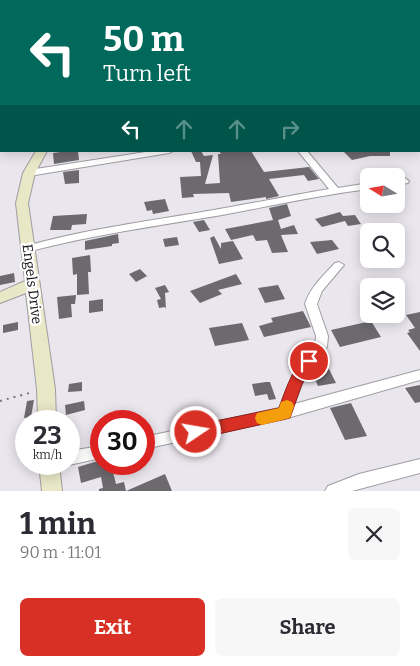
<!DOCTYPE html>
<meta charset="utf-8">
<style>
:root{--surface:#fff;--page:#f7f7f7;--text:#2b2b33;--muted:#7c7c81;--accent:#d93025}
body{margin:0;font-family:Bitter,serif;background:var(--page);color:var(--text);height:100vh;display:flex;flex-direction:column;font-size:19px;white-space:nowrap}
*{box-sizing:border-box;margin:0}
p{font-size:16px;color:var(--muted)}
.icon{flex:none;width:28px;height:28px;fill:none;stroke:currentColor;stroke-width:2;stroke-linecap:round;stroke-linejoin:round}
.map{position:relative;height:491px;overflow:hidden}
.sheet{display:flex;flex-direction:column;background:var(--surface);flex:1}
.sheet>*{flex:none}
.hud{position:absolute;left:0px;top:0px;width:420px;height:152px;box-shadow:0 2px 12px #0003;background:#00695c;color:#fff;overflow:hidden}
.needle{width:32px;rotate:281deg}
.controls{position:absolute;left:360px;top:168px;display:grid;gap:10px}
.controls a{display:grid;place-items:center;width:45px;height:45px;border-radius:8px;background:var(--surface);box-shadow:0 2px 12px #0003;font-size:25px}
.speed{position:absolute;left:15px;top:410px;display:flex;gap:10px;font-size:25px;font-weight:700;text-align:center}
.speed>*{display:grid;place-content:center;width:65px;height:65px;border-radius:50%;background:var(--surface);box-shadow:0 2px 12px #0003;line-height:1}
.speed small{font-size:12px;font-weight:400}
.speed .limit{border:8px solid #d22;background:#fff;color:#111}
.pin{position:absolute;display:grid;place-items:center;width:42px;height:42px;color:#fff;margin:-21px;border:2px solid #fff;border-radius:50%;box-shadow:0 1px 5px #0007}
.me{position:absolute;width:55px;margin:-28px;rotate:78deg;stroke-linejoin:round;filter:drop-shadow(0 0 4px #0008)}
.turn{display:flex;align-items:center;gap:18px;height:105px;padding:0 20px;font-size:22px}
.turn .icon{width:65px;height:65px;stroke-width:2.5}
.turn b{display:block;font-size:35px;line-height:42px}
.lanes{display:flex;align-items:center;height:48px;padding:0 20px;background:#0003;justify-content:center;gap:25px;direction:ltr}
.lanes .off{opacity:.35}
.round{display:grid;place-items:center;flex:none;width:52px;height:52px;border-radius:8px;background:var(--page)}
.overview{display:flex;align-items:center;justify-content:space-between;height:85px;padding:0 20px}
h1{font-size:30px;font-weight:700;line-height:38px}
.primary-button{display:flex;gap:10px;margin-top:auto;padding:10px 20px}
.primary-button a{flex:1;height:58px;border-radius:8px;background:var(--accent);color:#fff;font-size:20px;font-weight:700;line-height:58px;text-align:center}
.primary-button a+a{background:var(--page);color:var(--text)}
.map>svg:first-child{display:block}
.building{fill:#6c696f}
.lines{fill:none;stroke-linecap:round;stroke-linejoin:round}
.street-casing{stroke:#9f9ca2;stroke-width:2}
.secondary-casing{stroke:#9f9ca2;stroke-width:2}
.path{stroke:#767378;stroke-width:2;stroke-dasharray:2 5;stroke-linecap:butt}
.street{fill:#fff;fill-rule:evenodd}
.secondary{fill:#e8e8c7;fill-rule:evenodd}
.route{fill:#d93025;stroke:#8d1f18}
.slow{fill:#f59e0b}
.labels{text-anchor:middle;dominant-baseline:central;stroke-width:4.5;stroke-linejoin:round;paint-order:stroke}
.street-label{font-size:14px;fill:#100e11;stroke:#fff}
</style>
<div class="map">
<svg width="420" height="491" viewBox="0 0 420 491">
<rect width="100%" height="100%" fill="#eae6ed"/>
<path class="building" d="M68 151H78L79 160 54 164 53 153Z
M191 151H201L204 156 213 155 205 184 220 183 218 154H221L219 151H251L264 172 309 167 319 179 308 181 304 175 269 179 279 196 266 199V197L231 202 229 193 193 194 194 197 182 198 180 177 201 176 200 162H196Z
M343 151H390V156H370L352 160Z
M79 170V183L65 184 63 172Z
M165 199 169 211 153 214 152 210 147 211 144 202Z
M287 204 291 216 278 220 281 229 294 225 298 234 281 235 288 252 272 253 267 240 256 241 253 235 231 240 225 229 273 220 269 208Z
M340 212 343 216 355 215 361 224 348 226 345 221 322 227 315 219Z
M87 214 86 224 72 225 71 230H50L53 216Z
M204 220 210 230 199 232 193 222Z
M118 234 119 243 112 244V246L85 250V241Z
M214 236 221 249V243L233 241 243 259 219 264 210 238Z
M177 237 179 245 165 247 163 239Z
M332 240 339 249 317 254 310 242Z
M90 255 91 272H88L89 294 77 295V274L73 275 72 258Z
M140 269 147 276 136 282 129 274Z
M14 273 15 282 0 285V276Z
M236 274 242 284 218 290 222 294 200 303 190 291Z
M165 285 169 292 165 293 166 309 165 307 159 308 157 300 161 299 155 288Z
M278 285 285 299 265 303 258 288Z
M76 295 75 304H71L72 317 59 319 57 297Z
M103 299V311L89 313V301Z
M303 311 311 327 264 337 259 326 273 322 271 318Z
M420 312V351L407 333 410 332 408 330 415 328 406 315Z
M371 321 381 337 340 347 331 330Z
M18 322V330L3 333V325Z
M242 323 249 340 215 346 209 328Z
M325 361 336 383 318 386 311 370 317 362Z
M82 382V391L68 392 69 384Z
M266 382H270L276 399 269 400 267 394 255 396 252 384Z
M420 385V402L415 403 405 388Z
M34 400 31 417 24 418 27 401Z
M84 401 85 410 66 415 65 405Z
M351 403 367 436 345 440 330 408Z
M101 460V464H111L116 484 124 482 126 491 165 474 172 491H99V489L103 488 101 477 81 483 78 467Z"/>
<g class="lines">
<defs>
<path id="street" d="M152 151H173L169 153 29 176 25 173 29 170Z
M298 151H307L338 188 369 183V189C319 195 271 206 222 215 156 226 91 235 27 252L22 249 23 247C82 230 142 222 202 212 245 205 287 196 329 189Z
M405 178 409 181 408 183 396 185V179Z
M339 262 344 265 322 291 317 304 328 336 327 347 307 372 294 404 420 370V380L284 419 144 449V437L279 408 298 365 315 346 316 336 305 304C310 287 324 275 335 263Z
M101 446V458L69 465 67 464H69V451Z
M420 459V473L352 491H325L328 486 359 474Z"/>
<path id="secondary" d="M133 0H139V1H133Z
M36 151H47L35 173 28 203 55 389 56 421H38L37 389 26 293 0 303V292L25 281 16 203 23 173Z
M39 464H59L62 491H42Z"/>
</defs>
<use href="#street" class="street-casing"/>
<use href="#secondary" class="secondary-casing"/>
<path class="path" d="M0 401 33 392"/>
<use href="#street" class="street"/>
<use href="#secondary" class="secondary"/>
</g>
<path class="route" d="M309 355 314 357 316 361 302 384 290 418 196 439 191 437 188 432 191 427 196 425 279 408C284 394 295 360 309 355Z"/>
<path class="slow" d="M287 400 292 402 294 406 290 418 262 425 257 423 255 418 257 413 279 408 281 402Z"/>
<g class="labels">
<g class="street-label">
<text transform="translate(32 284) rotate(83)">Engels Drive</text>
</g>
</g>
</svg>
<div class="controls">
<a><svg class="needle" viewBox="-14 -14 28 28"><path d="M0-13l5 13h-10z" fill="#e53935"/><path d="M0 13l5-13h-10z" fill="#7c7c81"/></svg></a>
<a><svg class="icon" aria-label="search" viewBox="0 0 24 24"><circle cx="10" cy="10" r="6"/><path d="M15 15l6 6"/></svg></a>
<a><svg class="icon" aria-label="layers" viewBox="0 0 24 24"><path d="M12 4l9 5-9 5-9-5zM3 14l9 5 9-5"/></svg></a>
</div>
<div class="speed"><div>23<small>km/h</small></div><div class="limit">30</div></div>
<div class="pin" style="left:309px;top:361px;background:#d93025"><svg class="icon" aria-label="arrive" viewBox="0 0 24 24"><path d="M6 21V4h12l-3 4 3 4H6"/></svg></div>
<svg class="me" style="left:196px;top:432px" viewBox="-20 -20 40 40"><circle r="17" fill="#d93025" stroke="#fff" stroke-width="3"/><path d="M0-11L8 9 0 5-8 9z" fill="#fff"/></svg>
<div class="hud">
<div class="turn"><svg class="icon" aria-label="left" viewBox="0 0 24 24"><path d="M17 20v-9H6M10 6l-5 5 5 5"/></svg><div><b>50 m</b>Turn left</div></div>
<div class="lanes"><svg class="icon" aria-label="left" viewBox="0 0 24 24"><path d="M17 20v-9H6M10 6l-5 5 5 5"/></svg><svg class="icon off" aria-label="ahead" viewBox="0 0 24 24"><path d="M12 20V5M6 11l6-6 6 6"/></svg><svg class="icon off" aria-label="ahead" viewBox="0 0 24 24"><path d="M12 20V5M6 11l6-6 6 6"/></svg><svg class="icon off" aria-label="right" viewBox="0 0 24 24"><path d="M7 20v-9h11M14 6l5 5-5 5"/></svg></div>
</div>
</div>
<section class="sheet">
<div class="overview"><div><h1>1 min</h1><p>90 m · 11:01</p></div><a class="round"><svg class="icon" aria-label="close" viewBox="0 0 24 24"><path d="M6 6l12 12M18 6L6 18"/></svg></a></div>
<div class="primary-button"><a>Exit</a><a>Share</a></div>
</section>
